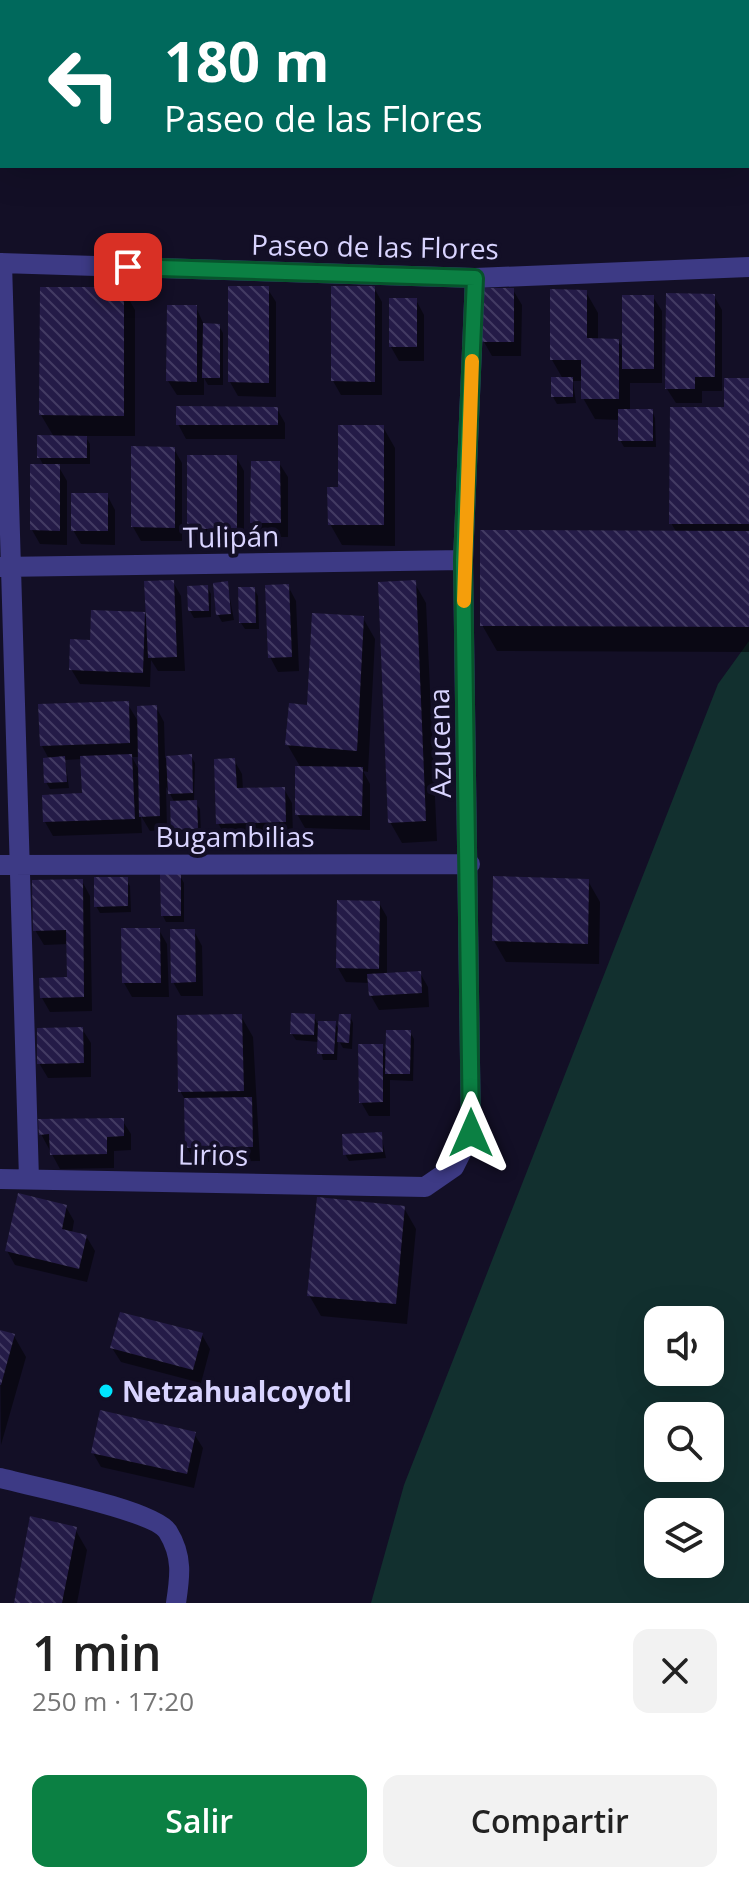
<!DOCTYPE html>
<html lang="es">
<meta charset="utf-8">
<style>
:root{--surface:#fff;--page:#f2f2f2;--text:#222;--muted:#767676;--accent:#0b8043}
body{margin:0;font-family:"Open Sans",sans-serif;background:var(--page);color:var(--text);height:100vh;display:flex;flex-direction:column;font-size:30px;white-space:nowrap}
*{box-sizing:border-box;margin:0}
p{font-size:26px;color:var(--muted)}
.icon{flex:none;width:44px;height:44px;fill:none;stroke:currentColor;stroke-width:2;stroke-linecap:round;stroke-linejoin:round}
.map{position:relative;height:1603px;overflow:hidden}
.details{display:flex;flex-direction:column;background:var(--surface);flex:1}
.details>*{flex:none}
.banner{position:absolute;left:0px;top:0px;width:750px;height:168px;box-shadow:0 8px 32px #0002;background:#00695c;color:#fff;overflow:hidden}
.tools{position:absolute;left:644px;top:1306px;display:grid;gap:16px}
.tools a{display:grid;place-items:center;width:80px;height:80px;border-radius:16px;background:var(--surface);box-shadow:0 8px 32px #0002;font-size:40px}
.pin{position:absolute;display:grid;place-items:center;width:68px;height:68px;color:#fff;margin:-34px;border-radius:16px;box-shadow:0 4px 12px #0006}
.me{position:absolute;width:88px;margin:-44px;rotate:0deg;stroke-linejoin:round;filter:drop-shadow(0 0 6px #0008)}
.turn{display:flex;align-items:center;gap:28px;height:168px;padding:0 32px;font-size:36px}
.turn .icon{width:104px;height:104px;stroke-width:2.5}
.turn b{display:block;font-size:56px;line-height:68px}
.round{display:grid;place-items:center;flex:none;width:84px;height:84px;border-radius:16px;background:var(--page)}
.headline{display:flex;align-items:center;justify-content:space-between;height:136px;padding:0 32px}
h1{font-size:48px;font-weight:600;line-height:60px}
.cta{display:flex;gap:16px;margin-top:auto;padding:16px 32px}
.cta a{flex:1;height:92px;border-radius:16px;background:var(--accent);color:#fff;font-size:32px;font-weight:600;line-height:92px;text-align:center}
.cta a+a{background:var(--page);color:var(--text)}
.map>svg:first-child{display:block}
.green{fill:#12302f;fill-rule:evenodd}
.shadow{fill:#0007;fill-rule:evenodd}
.building{fill:url(#building-back-hatch)}
.lines{fill:none;stroke-linecap:round;stroke-linejoin:round}
.minor{stroke:#3d3a85;stroke-width:20}
.route-casing{stroke:#07532c;stroke-width:20}
.route{stroke:#0b8043;stroke-width:14}
.slow{stroke:#f59e0b;stroke-width:14}
.poi-dot{fill:#00e5ff;stroke:#130f26;stroke-width:3}
.labels{text-anchor:middle;dominant-baseline:central;stroke-width:8;stroke-linejoin:round;paint-order:stroke}
.street-label{font-size:28px;fill:#d9d4ff;stroke:#130f26}
.poi-label{font-size:28px;font-weight:bold;fill:#d9d4ff;stroke:#130f26;text-anchor:start}
</style>
<div class="map">
<svg width="749" height="1603" viewBox="0 0 749 1603">
<defs>
<pattern id="building-back-hatch" width="6" height="6" patternUnits="userSpaceOnUse" patternTransform="scale(2)"><rect width="6" height="6" fill="#241b47"/><path d="M-1 5l2 2M0 0l6 6M5-1l2 2" fill="none" stroke="#433b63"/></pattern>
</defs>
<rect width="100%" height="100%" fill="#130f26"/>
<path class="green" d="M749 641V1603H371L404 1485 718 684ZM658 1320H710V1372H658ZM658 1416H710V1468H658ZM658 1512H710V1564H658Z"/>
<path class="shadow" d="M267 288 276 302V397L238 396 230 382Z
M374 288 382 302V395H341L333 381Z
M123 289 135 310V436H85L90 444V464H57L67 481V545L40 544 32 530 44 466 39 457 54 437 41 415Z
M513 290 522 305 521 356H492L484 342Z
M586 292 598 313V340L618 341 624 350 653 297 662 311V383H630V411H652L655 418 656 447H624L620 440V420L595 419 583 398V381H573L576 403 557 404 553 397 563 379 552 360Z
M714 296 722 310V391H702V403H676L667 389Z
M416 300 424 315V361H399L391 347Z
M196 307 204 325 219 326 223 333V385H208L204 378V395H177L168 381Z
M749 380V652L497 651 482 625 677 533 671 523 726 409Z
M277 409 285 423V439H186L178 424Z
M383 427 395 448V546L342 545 330 524Z
M174 449 182 463V541H141L133 527Z
M236 457 244 471V543H197L189 528Z
M279 463 288 477V537H261L252 523Z
M107 495 115 510V545L81 544 73 530Z
M173 582 181 596 185 671H158L151 660 150 687 80 684 71 669 92 642 93 612 148 614Z
M414 582 426 603 437 841 402 843 390 822Z
M227 583 234 620 222 622 218 615Z
M288 586 296 601 299 671 278 672 270 657Z
M207 587 211 594V617L194 618 190 611Z
M254 589 258 596 259 629H245L241 623Z
M363 618 375 639 368 772 363 771 370 784V830L305 828 297 814 301 768 287 744Z
M127 703 139 723 156 707 164 722 165 758 191 756 195 763 194 800 200 809 201 835 177 836 173 829 175 803 166 787 167 830 150 831 141 816 142 833 53 836 45 822 84 795 82 759 65 760 69 788 50 789 46 782 49 759 42 746ZM132 757H140V772Z
M234 760 242 774 243 790 284 789 292 803 293 836 226 838 218 823Z
M180 876 184 883V922H166L163 916Z
M126 879 130 886 131 912 100 913 96 906Z
M82 881 90 896 92 1011 50 1012 42 998 69 979 68 944 44 945 35 930Z
M588 881 600 902 599 964 506 962 494 941Z
M379 903 387 917V975L420 973 428 987 429 1007 379 1010 371 996 370 983 346 982 338 968Z
M159 930 167 944 169 997H132L124 983Z
M194 931 202 946 203 996H181L173 982Z
M241 1016 253 1037 260 1161 195 1162 187 1148 186 1101 180 1091Z
M314 1016 317 1023H335L340 1032 350 1016 353 1023 352 1049 343 1048 338 1039 337 1060H323L319 1042 296 1040 292 1034Z
M82 1029 91 1043V1077L48 1078 39 1063Z
M410 1032 414 1039 413 1081 390 1080V1116H369L361 1102 382 1046 387 1056Z
M122 1120 131 1134V1150L114 1151V1168L60 1169 41 1134Z
M381 1134 386 1158 349 1161 345 1154Z
M66 1207 74 1221 72 1233 86 1236 95 1251 87 1282 15 1265 7 1251Z
M404 1208 416 1229 407 1324 321 1316 309 1295Z
M0 1332 14 1336 26 1357 1 1445Z
M202 1335 210 1349 201 1383 121 1362 112 1348Z
M194 1434 203 1448 194 1488 101 1467 93 1453Z
M75 1529 87 1550 77 1603H16Z"/>
<path class="building" d="M228 286H269V383L228 382Z
M331 286H375V382L331 381Z
M40 287H124V416L39 415Z
M482 288H514V342H482Z
M550 289 587 290V338L619 339V399H581V360H550Z
M666 293 715 294V377H695V389H665Z
M622 295H654V369H622Z
M389 298H417V347H389Z
M167 305H197V382L166 381Z
M203 323 220 324V378H202Z
M551 377H573V397H551Z
M724 378H749V524H669L670 407H724Z
M176 406 278 407V425H176Z
M618 409H653V441H618Z
M338 425H384V525H328L327 487H338Z
M37 435 87 436V458H37Z
M131 446 175 447V528L131 527Z
M187 455H237V529H187Z
M251 461H280L281 523H250Z
M30 464H60V531L30 530Z
M71 493H108V531H71Z
M480 530 749 531V627L480 626Z
M174 580 177 657 148 658 144 581Z
M416 580 426 821 388 823 378 582Z
M228 581 231 614 216 615 213 583Z
M289 584 292 657 268 658 265 585Z
M208 585 209 611H188L187 586Z
M238 587H255L256 623H239Z
M91 610 145 612 143 673 69 670 70 639 90 640Z
M312 613 364 616 357 751 285 745 289 703 307 705Z
M129 701 130 743 40 746 38 704Z
M157 705 160 816 139 817 137 706Z
M132 754 135 819 43 822 42 795 82 793 80 756Z
M192 754 193 793 168 794 166 756Z
M65 756 67 782 44 783 43 758Z
M235 758 237 788 285 787 286 822 216 824 214 759Z
M295 766 363 767 362 816 295 815Z
M197 800 198 829 171 830 170 801Z
M160 874H181V916H161Z
M493 876 589 879 588 944 492 941Z
M94 877H128V906L94 907Z
M83 879 84 997 40 998 39 978 67 977 66 930 33 931 32 880Z
M337 900 380 901 379 969 336 968Z
M121 928H160L161 983H122Z
M170 929H195L196 982 171 983Z
M421 971 422 993 369 996 367 974Z
M291 1013 315 1014 314 1035 290 1034Z
M242 1014 244 1091 178 1092 177 1015Z
M339 1014H351L349 1043 337 1042Z
M318 1021H336L334 1054H317Z
M83 1027 84 1063 37 1064V1028Z
M386 1030H411L410 1074H385Z
M358 1044H383V1102L359 1103Z
M252 1097 253 1147 185 1148 184 1098Z
M124 1118V1136L107 1137V1154L50 1155 49 1134 39 1135 38 1119Z
M382 1132 383 1152 343 1155 342 1134Z
M18 1193 67 1205 62 1229 87 1235 79 1269 5 1251Z
M317 1197 405 1206 396 1304 307 1296Z
M120 1312 203 1333 193 1370 110 1348Z
M0 1330 15 1334 1 1385H0Z
M100 1410 196 1432 187 1474 91 1453Z
M30 1516 77 1527 62 1603H14Z"/>
<g class="lines">
<path class="minor" d="M0 263 475 278 749 267
M2 263 29 1179
M0 567 463 560
M0 865 470 864
M0 1179 425 1187 454 1167 471 1133 463 560 475 278
M0 1478C30 1486 155 1510 168 1532 183 1556 180 1577 176 1603"/>
</g>
<g class="lines">
<defs>
<path id="route" d="M128 267 475 278 463 560 471 1133"/>
</defs>
<use href="#route" class="route-casing"/>
<use href="#route" class="route"/>
<path class="slow" d="M464 601 472 361"/>
</g>
<circle class="poi-dot" cx="106" cy="1391" r="8"/>
<g class="labels">
<g class="street-label">
<text transform="translate(375 246) rotate(1)">Paseo de las Flores</text>
<text transform="translate(231 536) rotate(-1)">Tulipán</text>
<text transform="translate(439 743) rotate(-91)">Azucena</text>
<text x="235" y="836">Bugambilias</text>
<text transform="translate(213 1154) rotate(1)">Lirios</text>
</g>
<g class="poi-label">
<text x="122" y="1391">Netzahualcoyotl</text>
</g>
</g>
</svg>
<div class="tools">
<a><svg class="icon" aria-label="sound" viewBox="0 0 24 24"><path d="M4 9h4l5-4v14l-5-4H4zM17 9q2 3 0 6"/></svg></a>
<a><svg class="icon" aria-label="search" viewBox="0 0 24 24"><circle cx="10" cy="10" r="6"/><path d="M15 15l6 6"/></svg></a>
<a><svg class="icon" aria-label="layers" viewBox="0 0 24 24"><path d="M12 4l9 5-9 5-9-5zM3 14l9 5 9-5"/></svg></a>
</div>
<div class="pin" style="left:128px;top:267px;background:#d93025"><svg class="icon" aria-label="arrive" viewBox="0 0 24 24"><path d="M6 21V4h12l-3 4 3 4H6"/></svg></div>
<svg class="me" style="left:471px;top:1133px" viewBox="-20 -20 40 40"><path d="M0-17L14 15 0 8-14 15z" fill="#0b8043" stroke="#fff" stroke-width="4"/></svg>
<div class="banner">
<div class="turn"><svg class="icon" aria-label="left" viewBox="0 0 24 24"><path d="M17 20v-9H6M10 6l-5 5 5 5"/></svg><div><b>180 m</b>Paseo de las Flores</div></div>
</div>
</div>
<section class="details">
<div class="headline"><div><h1>1 min</h1><p>250 m · 17:20</p></div><a class="round"><svg class="icon" aria-label="close" viewBox="0 0 24 24"><path d="M6 6l12 12M18 6L6 18"/></svg></a></div>
<div class="cta"><a>Salir</a><a>Compartir</a></div>
</section>
